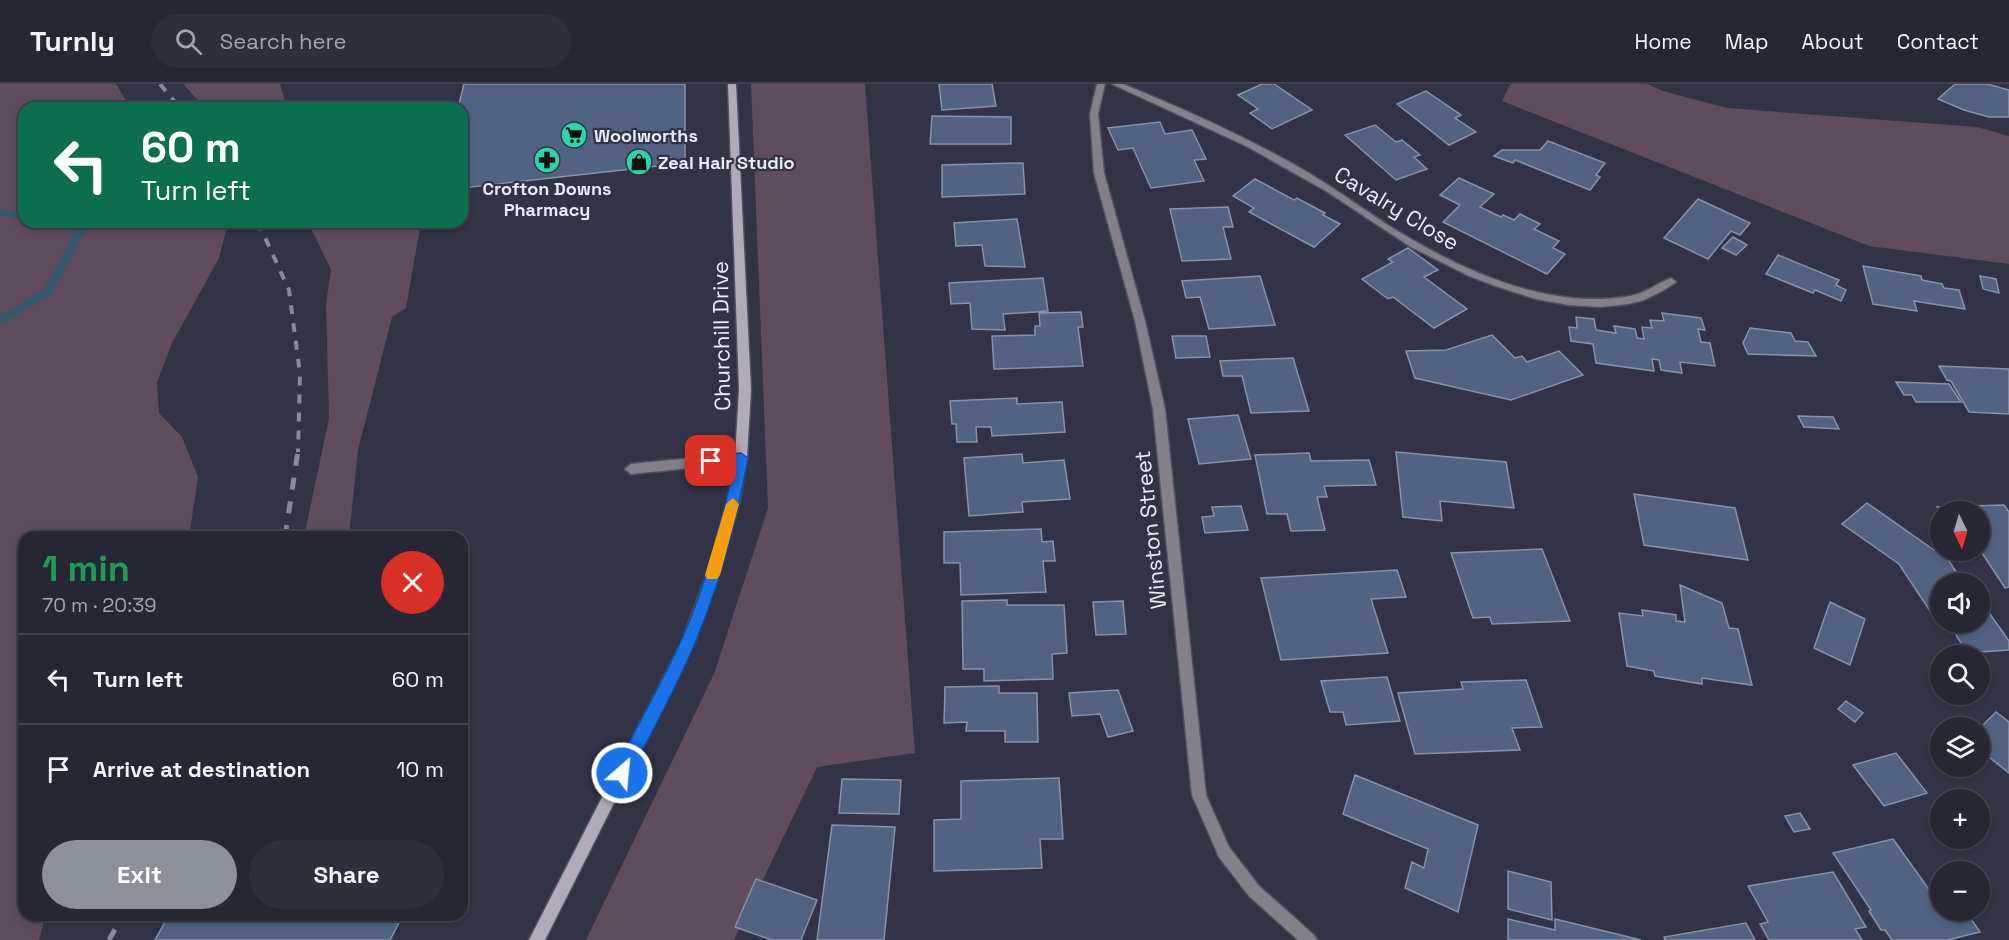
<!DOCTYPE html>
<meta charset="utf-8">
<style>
:root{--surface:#262635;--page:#2e2e3d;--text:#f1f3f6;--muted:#a4a5ad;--line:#424350;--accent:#8c9099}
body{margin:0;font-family:"Space Grotesk",sans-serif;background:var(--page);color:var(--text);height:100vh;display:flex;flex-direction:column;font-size:22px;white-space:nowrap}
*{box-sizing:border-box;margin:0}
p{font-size:20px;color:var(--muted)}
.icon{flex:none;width:33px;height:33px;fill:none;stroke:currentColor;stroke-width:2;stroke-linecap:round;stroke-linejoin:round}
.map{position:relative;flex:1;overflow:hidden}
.panel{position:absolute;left:18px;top:447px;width:450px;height:390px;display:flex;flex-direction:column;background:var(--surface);border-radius:18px;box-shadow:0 3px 9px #0003,0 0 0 2px var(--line)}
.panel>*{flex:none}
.hud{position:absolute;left:18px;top:18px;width:450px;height:126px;border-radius:18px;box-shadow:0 3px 9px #0003,0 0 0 2px var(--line);background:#0b6e4f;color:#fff;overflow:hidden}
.needle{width:39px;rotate:175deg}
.controls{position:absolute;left:1930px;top:417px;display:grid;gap:12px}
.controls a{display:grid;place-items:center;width:60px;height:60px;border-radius:50%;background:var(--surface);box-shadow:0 3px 9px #0003,0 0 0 2px var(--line);font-size:30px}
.pin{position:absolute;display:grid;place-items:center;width:51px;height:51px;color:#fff;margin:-26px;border-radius:12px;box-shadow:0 3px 9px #0006}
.me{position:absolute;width:66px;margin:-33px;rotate:27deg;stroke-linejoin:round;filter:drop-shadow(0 0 4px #0008)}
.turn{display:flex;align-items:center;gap:21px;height:126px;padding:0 24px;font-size:27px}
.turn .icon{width:78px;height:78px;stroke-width:2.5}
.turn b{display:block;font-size:42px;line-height:51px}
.round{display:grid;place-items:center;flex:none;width:63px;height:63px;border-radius:32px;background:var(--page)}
.summary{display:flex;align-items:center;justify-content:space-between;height:102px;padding:0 24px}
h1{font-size:36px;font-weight:600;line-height:45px;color:#1e9e55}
.primary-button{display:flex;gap:12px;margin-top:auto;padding:12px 24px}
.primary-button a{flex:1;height:69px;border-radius:36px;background:var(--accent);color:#fff;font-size:24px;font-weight:600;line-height:69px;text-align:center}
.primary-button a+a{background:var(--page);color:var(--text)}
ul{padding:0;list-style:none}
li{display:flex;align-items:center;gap:18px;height:90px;padding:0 24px;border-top:2px solid var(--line)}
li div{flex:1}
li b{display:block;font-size:22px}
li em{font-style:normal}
header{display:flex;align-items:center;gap:36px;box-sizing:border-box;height:84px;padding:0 30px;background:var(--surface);border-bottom:2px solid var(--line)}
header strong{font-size:28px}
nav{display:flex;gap:33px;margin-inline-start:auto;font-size:21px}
.search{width:420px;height:54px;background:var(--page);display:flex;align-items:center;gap:15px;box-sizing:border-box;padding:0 21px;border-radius:33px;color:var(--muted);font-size:22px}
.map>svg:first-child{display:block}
.green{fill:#604c5f}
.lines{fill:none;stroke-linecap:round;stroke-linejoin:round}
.stream{fill:#37596e;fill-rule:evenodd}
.building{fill:#516381;stroke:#8693a9;stroke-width:1.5}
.service-casing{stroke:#4f5063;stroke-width:3}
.minor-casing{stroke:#4f5063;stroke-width:3}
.secondary-casing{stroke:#4f5063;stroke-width:3}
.service{fill:#84808a;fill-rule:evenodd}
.minor{fill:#84808a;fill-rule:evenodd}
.secondary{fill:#b1aaba;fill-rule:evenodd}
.rail-far1{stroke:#88899a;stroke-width:4;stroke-dasharray:9 9;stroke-linecap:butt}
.rail{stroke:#88899a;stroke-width:5;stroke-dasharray:12 12;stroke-linecap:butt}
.route{fill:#1a73e8;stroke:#114b97;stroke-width:1.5}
.slow{fill:#f59e0b}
.labels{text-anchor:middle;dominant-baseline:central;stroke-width:4.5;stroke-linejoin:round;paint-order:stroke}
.far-poi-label{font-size:18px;font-weight:bold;fill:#eaebf8;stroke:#323347;text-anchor:start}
.street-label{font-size:22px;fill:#eaebf8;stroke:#323347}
</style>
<header>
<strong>Turnly</strong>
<div class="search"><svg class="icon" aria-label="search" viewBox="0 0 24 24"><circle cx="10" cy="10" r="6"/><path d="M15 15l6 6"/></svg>Search here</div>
<nav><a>Home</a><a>Map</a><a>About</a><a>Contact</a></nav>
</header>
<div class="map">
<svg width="2009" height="856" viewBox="0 0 2009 856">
<rect width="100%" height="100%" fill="#323347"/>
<path class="green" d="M0 0H116L131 24H24V138H228L219 174 171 261 157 299 159 329 182 353 198 393 189 453H24V831H46L39 856H0Z
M183 0H280L285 17 284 24H205Z
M751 0H865L915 669 817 683 734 856H586L714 590 768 424Z
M1510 0H1647L1663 7 1727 24 1977 43 2009 52V180L1869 162 1502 17Z
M308 138H421L406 224 392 233 358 366 349 453H304L329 334 326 219 331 186Z"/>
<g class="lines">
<path class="stream" d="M0 125 24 130V136L0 131Z
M40 138H59L84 144 86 146 51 211 0 241V232L43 206 75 148 42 140Z"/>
</g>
<path class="building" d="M464 0H685V79L462 104V24H458Z
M939 0H992L996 22 942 26Z
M1262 0H1274L1312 26 1272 45 1250 29 1258 25 1238 11Z
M1955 0H1987L2009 6V33H1989L1964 26 1938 15Z
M1426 7 1461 31 1455 34 1476 48 1449 61 1397 20Z
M932 32 1011 33V60H930Z
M1160 38 1165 50 1192 46 1206 75 1194 76 1204 97 1151 104 1133 64 1118 66 1108 44Z
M1375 41 1396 58 1402 56 1420 71 1414 73 1427 85 1396 96 1345 51Z
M1548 57 1605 79 1596 91 1600 93 1590 106 1515 76 1513 79 1494 72 1502 66H1540Z
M1023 79 1025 110 942 113V81Z
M1459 94 1494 110 1480 123 1501 133 1503 131 1514 136 1520 130 1540 140 1534 145 1559 157 1553 164 1565 170 1547 190 1443 138 1460 121 1440 111Z
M1255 95 1294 116 1297 114 1325 129 1323 131 1340 140 1314 163 1249 128 1254 124 1233 112Z
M1698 115 1750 139 1740 151 1731 147 1708 175 1664 154Z
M1228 123 1233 143H1223L1231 175 1182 177 1170 125Z
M1017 135 1025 183 985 182 982 161 956 162 954 139Z
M1733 153 1747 161 1736 171 1722 164Z
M1408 164 1438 186 1424 193 1467 225 1434 244 1393 213 1388 215 1362 195 1393 178 1388 175Z
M1778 171 1839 196 1836 201 1846 206 1841 217 1815 206 1813 209 1766 190Z
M1863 182 1921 192 1922 196 1942 200 1944 204 1959 206 1965 225 1914 217 1917 227 1873 220Z
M1260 192 1275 241 1209 245 1200 213 1186 214 1182 197Z
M1980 192 1996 195 1999 209 1983 205Z
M1043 194 1048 227 1003 230 1005 246 972 245 970 219 951 220 949 199Z
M1081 228 1083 243H1078L1083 282 994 285 992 252 1035 251V242H1040L1039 229Z
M1662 229 1701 234 1705 246 1698 245 1701 258 1710 259 1715 282 1680 278 1682 289 1661 286 1659 276 1652 275 1654 287 1596 279 1593 260 1571 257 1569 243 1577 244 1576 233 1594 235 1596 246 1616 249 1614 242 1635 245 1637 254 1644 255 1642 243 1652 244 1650 236 1664 237Z
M1750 244 1791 249 1795 257 1808 258 1816 272 1748 270 1743 259Z
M1492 251 1515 274 1522 272 1527 278 1559 267 1583 291 1511 316 1415 294 1406 267 1446 266Z
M1172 252H1206L1210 273 1176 274Z
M1293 274 1309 327 1251 329 1242 292H1223L1220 277Z
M1939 282 2009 285V330L1969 328 1951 297 1947 296Z
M1896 298 1949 300 1961 318H1916L1912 311H1904Z
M1017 314V320L1062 318 1065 348 992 352 991 343H976L977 358H957L956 340H952L950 317Z
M1238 331 1251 375 1199 380 1188 335Z
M1798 332 1833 333 1839 345 1804 343Z
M1396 368 1506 378 1514 424 1440 417 1442 437 1403 433Z
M1309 369 1311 377 1369 376 1376 401 1324 402 1327 413H1317L1325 446 1291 447 1287 430H1267L1255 371Z
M1022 370 1023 379 1064 376 1070 415 1022 418 1023 428 969 432 964 374Z
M1634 410 1735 424 1748 476 1644 461Z
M1867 419 1934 466H1942L1964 500H1941V530H1932L1899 480 1842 440Z
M2004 421 2009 428V503L2005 504 1980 466V428L1941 429 1937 423Z
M1241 422 1248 446 1205 449 1202 433 1214 432 1212 423Z
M1041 445 1042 458 1053 457 1055 477H1043L1046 508 961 511 960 479H944V448Z
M1542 465 1570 537 1492 540 1490 533 1473 534 1451 469Z
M1397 486 1406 513 1371 515 1388 569 1281 576 1261 494Z
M1680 501 1722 519 1729 544 1738 545 1752 601 1702 594V600L1655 592 1654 587 1627 582 1619 529 1643 532 1642 526 1676 531V537L1685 538Z
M1007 516V521H1064L1067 569 1052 570 1053 595 984 597V585H963L962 517Z
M1980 516 2009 557V566L1967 569 1948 538H1980Z
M1123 517 1126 550 1096 551 1093 518Z
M1830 518 1865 535 1850 581 1814 564Z
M1387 593 1400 637 1346 641 1343 628H1330L1321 597Z
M1526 596 1542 643 1512 644 1520 666 1415 670 1398 609 1463 605 1461 598Z
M999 602V609H1037L1038 658H1005V647H966L967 638 944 639 945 603Z
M1118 606 1133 647 1108 653 1100 630 1072 632 1069 609Z
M1846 617 1863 629 1855 638 1838 625Z
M1996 628 2009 638V689L1980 666V644Z
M1896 669 1927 709 1884 722 1853 681Z
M1355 691 1478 741 1458 828 1405 804 1412 778 1424 784 1428 765 1343 730Z
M1059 694 1063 755H1040L1042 784 934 787V736L961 735V697Z
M842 695 901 696 899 730 839 729Z
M1800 729 1810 745 1794 748 1785 732Z
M832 741 895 743 884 856H817Z
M1893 755 1935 814 1941 813V826H1965L1980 848 1947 856H1892L1885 846H1881L1869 827 1871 826 1833 769Z
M1508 787 1551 798 1552 836 1508 825Z
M1833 788 1866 843 1855 845 1862 856H1769L1760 840 1768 838 1748 802Z
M756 795 817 816 801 856H772L735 843Z
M169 831H403L390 856H155Z
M1508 835 1555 846V835L1641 856H1508Z
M1746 839 1755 856H1665L1664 853Z"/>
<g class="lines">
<defs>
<path id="service" d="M741 369 747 374 741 379 631 390 625 385 631 380Z"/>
<path id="minor" d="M1097 0H1105L1098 30 1104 89 1145 237 1165 325 1206 711 1229 763 1259 802 1314 851 1317 856H1298L1249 812 1219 773 1192 711 1153 325 1135 237 1094 89 1090 30Z
M1112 0H1123C1186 26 1249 54 1307 88 1336 105 1363 125 1391 143 1459 185 1547 227 1630 212 1645 210 1657 199 1671 194L1676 198 1664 206 1644 216 1629 220 1600 223 1569 221 1536 215 1501 204 1469 192 1411 163 1326 107 1248 63Z"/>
<path id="secondary" d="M728 0H736L751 306 747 374 740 416 721 484 695 558 545 856H529L682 557 709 484 728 416 735 374 739 306Z"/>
</defs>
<use href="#service" class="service-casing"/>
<use href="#minor" class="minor-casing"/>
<use href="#secondary" class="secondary-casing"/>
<use href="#service" class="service"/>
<use href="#minor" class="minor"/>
<use href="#secondary" class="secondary"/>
<path class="rail-far1" d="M160 0 180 24
M258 138 289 206 300 290 298 368"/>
<path class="rail" d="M285 453 298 367
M109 856 123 831"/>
</g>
<path class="route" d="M741 369 748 374C737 437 720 500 695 559 676 605 650 650 628 695L622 697 617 695 615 689C634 645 660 603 680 559 706 503 722 440 734 380L711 382 704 377 711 372Z"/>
<path class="slow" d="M733 414 739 420 720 491 717 495H707L705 491 726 420Z"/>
<defs>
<symbol id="supermarket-disc" viewBox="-11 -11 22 22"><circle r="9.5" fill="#30d4aa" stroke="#323347"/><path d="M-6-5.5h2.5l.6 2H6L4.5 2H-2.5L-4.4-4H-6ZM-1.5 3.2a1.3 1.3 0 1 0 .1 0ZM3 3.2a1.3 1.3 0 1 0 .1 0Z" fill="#111"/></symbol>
<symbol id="pharmacy-disc" viewBox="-11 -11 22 22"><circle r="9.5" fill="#30d4aa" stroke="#323347"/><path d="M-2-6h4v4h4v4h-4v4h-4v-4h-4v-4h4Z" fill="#111"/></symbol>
<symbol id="shop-disc" viewBox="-11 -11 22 22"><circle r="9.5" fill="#30d4aa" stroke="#323347"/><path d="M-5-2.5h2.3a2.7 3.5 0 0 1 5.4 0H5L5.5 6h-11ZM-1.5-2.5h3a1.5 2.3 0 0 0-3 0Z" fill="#111"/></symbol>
</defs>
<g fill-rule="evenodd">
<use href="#supermarket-disc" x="559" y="36" width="30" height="30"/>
<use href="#pharmacy-disc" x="532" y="61" width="30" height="30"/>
<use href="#shop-disc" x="624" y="63" width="30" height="30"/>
</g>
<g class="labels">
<g class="far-poi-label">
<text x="594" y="51">Woolworths</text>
<text x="658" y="78">Zeal Hair Studio</text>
<text x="547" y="104" text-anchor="middle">Crofton Downs<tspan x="547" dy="21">Pharmacy</tspan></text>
</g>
<g class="street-label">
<text transform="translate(1397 124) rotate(31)">Cavalry Close</text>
<text transform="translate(721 252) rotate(-91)">Churchill Drive</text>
<text transform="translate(1150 446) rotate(-96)">Winston Street</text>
</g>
</g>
</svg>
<div class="controls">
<a><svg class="needle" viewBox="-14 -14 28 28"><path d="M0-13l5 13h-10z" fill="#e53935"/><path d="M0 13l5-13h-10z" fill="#a4a5ad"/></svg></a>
<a><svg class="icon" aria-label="sound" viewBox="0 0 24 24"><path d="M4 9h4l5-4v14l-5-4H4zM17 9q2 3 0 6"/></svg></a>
<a><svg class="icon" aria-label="search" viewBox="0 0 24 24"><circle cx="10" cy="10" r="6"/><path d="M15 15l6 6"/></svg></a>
<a><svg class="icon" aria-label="layers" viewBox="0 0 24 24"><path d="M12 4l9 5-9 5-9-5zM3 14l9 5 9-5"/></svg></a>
<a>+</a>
<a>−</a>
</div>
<div class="pin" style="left:711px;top:377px;background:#d93025"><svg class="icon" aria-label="arrive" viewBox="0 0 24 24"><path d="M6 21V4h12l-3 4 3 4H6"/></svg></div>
<svg class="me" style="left:622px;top:689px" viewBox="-20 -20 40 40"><circle r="17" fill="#1a73e8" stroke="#fff" stroke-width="3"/><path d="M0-11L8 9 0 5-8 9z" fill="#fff"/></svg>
<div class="hud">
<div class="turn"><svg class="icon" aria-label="left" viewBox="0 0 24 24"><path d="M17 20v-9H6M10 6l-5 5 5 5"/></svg><div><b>60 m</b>Turn left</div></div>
</div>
<section class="panel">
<div class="summary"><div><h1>1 min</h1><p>70 m · 20:39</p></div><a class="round" style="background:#d93025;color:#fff"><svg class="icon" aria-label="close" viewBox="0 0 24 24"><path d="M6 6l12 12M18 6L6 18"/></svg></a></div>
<ul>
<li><svg class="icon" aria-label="left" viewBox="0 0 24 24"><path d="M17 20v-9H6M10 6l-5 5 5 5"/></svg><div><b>Turn left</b></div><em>60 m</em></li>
<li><svg class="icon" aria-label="arrive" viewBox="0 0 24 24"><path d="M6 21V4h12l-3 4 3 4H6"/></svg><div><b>Arrive at destination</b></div><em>10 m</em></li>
</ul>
<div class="primary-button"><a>Exit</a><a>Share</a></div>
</section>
</div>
